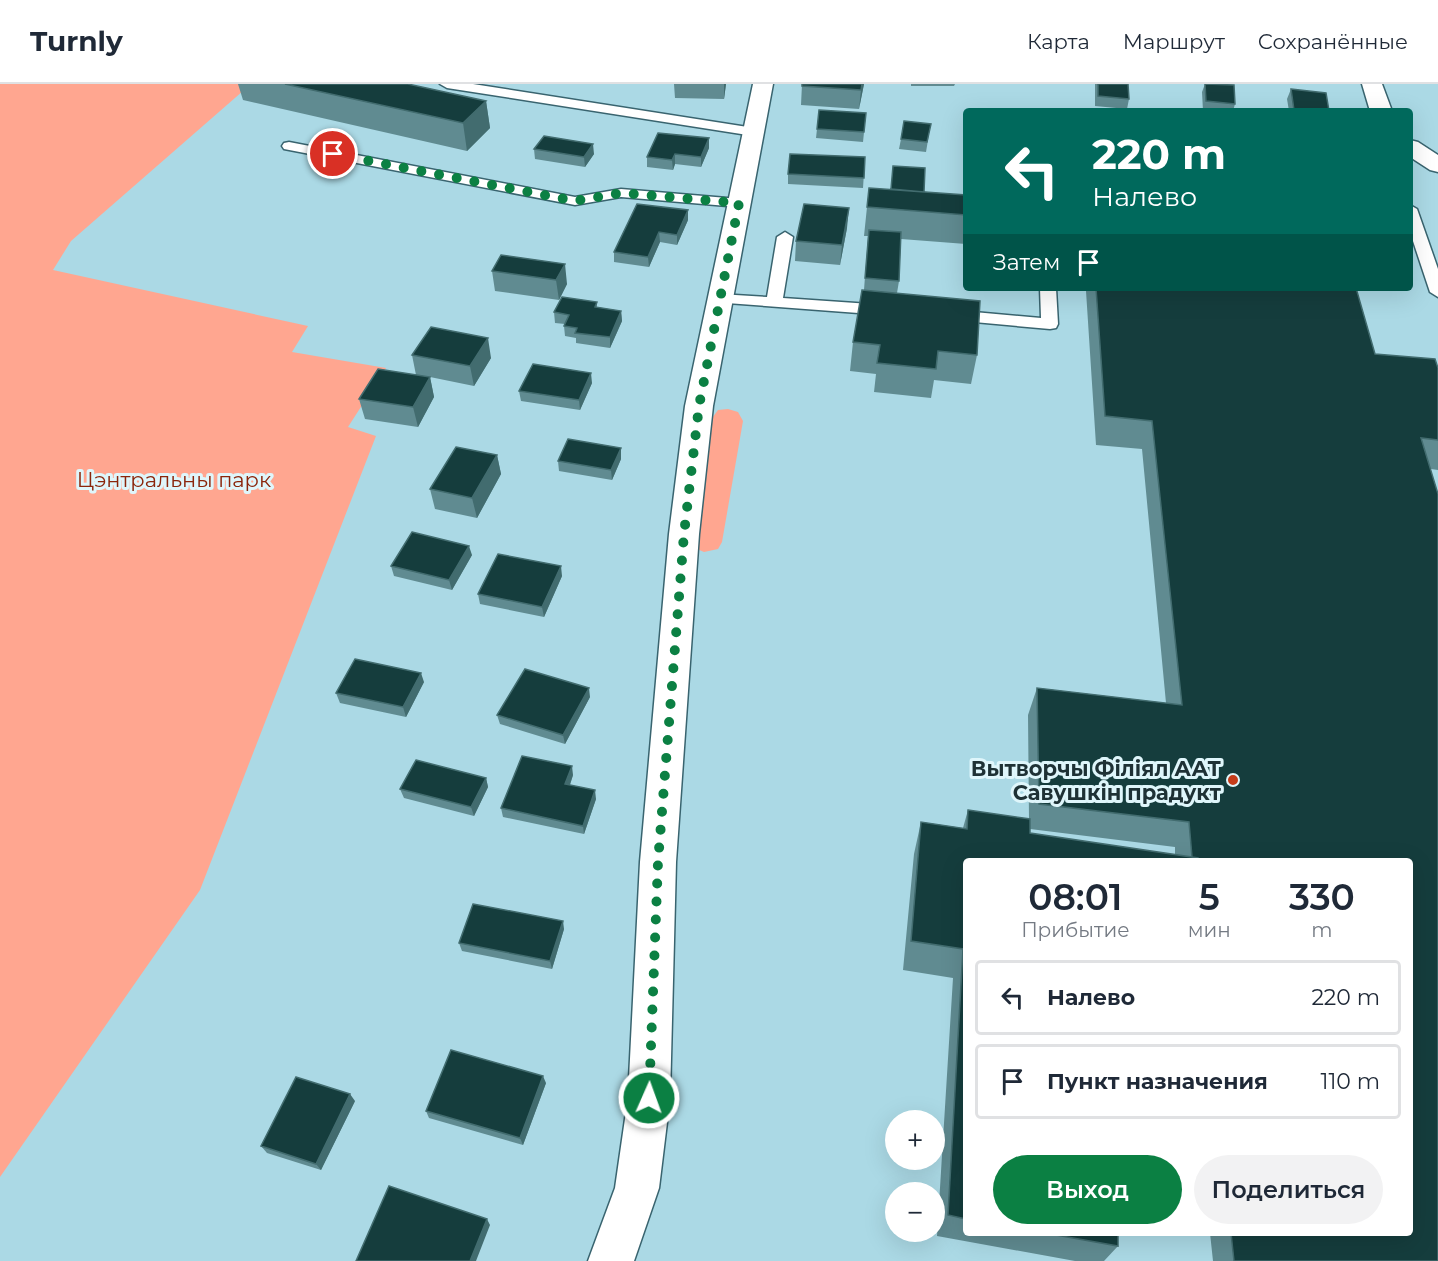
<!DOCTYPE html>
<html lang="ru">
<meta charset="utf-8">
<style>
:root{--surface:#fff;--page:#f2f2f3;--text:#1f2937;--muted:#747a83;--line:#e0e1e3;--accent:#0b8043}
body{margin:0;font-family:Montserrat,sans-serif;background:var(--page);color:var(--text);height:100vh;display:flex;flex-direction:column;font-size:22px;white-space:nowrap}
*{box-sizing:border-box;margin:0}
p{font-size:20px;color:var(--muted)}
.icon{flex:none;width:33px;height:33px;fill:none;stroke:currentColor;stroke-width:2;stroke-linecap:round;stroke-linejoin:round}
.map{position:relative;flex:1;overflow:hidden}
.details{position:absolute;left:963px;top:774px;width:450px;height:378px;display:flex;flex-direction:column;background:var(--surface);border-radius:6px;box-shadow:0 6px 24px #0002}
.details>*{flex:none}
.hud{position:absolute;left:963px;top:24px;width:450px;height:183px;border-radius:6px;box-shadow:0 6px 24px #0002;background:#00695c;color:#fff;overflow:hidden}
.tools{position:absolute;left:885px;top:1026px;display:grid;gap:12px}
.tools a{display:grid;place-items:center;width:60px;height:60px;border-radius:50%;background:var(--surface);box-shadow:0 6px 24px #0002;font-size:30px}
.pin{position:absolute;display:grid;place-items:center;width:51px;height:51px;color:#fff;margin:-26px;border:3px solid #fff;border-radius:50%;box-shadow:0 2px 6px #0007}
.me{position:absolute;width:66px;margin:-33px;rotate:2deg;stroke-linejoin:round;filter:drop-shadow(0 0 4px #0008)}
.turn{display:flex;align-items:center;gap:21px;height:126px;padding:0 30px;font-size:27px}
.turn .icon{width:78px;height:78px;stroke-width:2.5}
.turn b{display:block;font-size:42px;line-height:51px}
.then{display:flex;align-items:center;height:57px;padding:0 30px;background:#0003;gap:12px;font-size:22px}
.eta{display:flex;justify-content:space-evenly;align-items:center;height:102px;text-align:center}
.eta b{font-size:36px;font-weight:600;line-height:42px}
.button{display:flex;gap:12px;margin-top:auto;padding:12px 30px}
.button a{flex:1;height:69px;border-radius:36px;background:var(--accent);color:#fff;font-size:24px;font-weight:600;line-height:69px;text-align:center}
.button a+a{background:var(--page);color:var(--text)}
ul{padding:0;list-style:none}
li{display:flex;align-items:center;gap:18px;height:75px;margin:0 12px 9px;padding:0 18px;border:3px solid var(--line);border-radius:6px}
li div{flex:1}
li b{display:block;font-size:22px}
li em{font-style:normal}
header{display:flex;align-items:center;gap:36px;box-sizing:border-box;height:84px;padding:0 30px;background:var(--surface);border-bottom:2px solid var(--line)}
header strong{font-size:28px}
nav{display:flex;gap:33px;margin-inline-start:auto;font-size:21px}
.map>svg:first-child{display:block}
.green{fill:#ffa690}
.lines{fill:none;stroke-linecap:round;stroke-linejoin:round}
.service-casing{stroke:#39646f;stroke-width:3}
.minor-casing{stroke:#39646f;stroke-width:3}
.secondary-casing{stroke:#39646f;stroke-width:3}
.service{fill:#fff;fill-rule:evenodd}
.minor{fill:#fff;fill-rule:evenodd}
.secondary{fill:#fff;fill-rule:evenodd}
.wall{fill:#608b91;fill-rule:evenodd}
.shaded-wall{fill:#426c6f}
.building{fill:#153d3d;stroke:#426c6f;stroke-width:1.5}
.route{stroke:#0b8043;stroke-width:10;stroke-dasharray:0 18}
.poi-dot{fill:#c53c1a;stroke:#dff6fb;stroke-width:2}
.labels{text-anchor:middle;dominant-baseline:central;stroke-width:6;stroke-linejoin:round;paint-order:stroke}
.park-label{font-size:21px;fill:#8b250b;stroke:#dff6fb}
.poi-label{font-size:21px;font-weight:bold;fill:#1e3135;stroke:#dff6fb;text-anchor:end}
</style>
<header>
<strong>Turnly</strong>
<nav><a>Карта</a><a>Маршрут</a><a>Сохранённые</a></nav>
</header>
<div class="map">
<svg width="1438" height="1177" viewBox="0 0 1438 1177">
<rect width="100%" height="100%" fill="#abd9e5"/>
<path class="green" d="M0 0H251L71 157 53 186 308 242 292 268 386 284 348 343 376 352 200 806 0 1093Z
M728 325 738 328 743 337 722 458 718 465 704 468 697 465 710 337 718 326Z"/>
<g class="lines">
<defs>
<path id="service" d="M440 0H473L754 44 761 48 754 52 447 4Z
M289 58 575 113 621 105 739 115 746 119 739 123 621 113 575 121 284 65 282 62 284 59Z
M1410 121 1417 125 1438 185V213L1430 208 1410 148Z
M785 148 793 153 783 214 885 221 891 222 893 226 891 230 885 231 713 218 711 215 719 210 767 213 777 153Z
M1040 204H1056L1058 240 1056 244 1050 245 952 236 944 231 952 226 1041 234Z"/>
<path id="minor" d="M1362 0H1382L1392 27H1370Z
M1410 56 1418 58 1438 71V88L1430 86 1410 73Z"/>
<path id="secondary" d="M753 0H773L713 322 699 450 676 778 670 1014 659 1104 634 1177H588L615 1104 628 1014 640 778 669 450 685 322Z"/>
</defs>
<use href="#service" class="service-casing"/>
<use href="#minor" class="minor-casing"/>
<use href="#secondary" class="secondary-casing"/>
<use href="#service" class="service"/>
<use href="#minor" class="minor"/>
<use href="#secondary" class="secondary"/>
</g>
<path class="wall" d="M238 0H408L486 17 490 44 467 67 243 16Z
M674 0H726L724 15 675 14Z
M802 0H864L859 25 801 21Z
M911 0H955L954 2H911Z
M1095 0H1128L1129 15 1127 25 1095 22Z
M1205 0H1219L1235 20 1233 27H1203L1202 8Z
M1291 5 1329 27H1289L1287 15Z
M866 29 863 58 816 54 817 45Z
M929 50 926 68 899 65 901 55Z
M709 54V64L701 83 675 80 673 86 647 83V73Z
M534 65 594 70 585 83 535 75Z
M865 73 863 104 788 100V90Z
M966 86V160L901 155 899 197 897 209 977 271 971 300 934 296 931 314 874 308 876 290 850 287 853 258 864 206 868 152H864L867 123 891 105 965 111Z
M688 136 677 161 660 158 649 183 614 178V168Z
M847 144 840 181 795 177 796 157Z
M501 171 567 200 559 216 495 207 492 187Z
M1087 204H1356L1375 270 1438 284V386L1431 385 1438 1177H1213L1210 1149H1410V777H966V1149H1118V1162L1104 1177H1075L937 1152 953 894 903 886 914 770 921 738 963 744 968 726 1029 735 1028 631 1037 604 1166 619 1142 365 1096 361 1086 207ZM1030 745 1175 763V771L1030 749Z
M597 218V223L621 227 622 237 610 264 576 259V254L565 252 564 242 565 240 555 239 554 228Z
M412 271 491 274 474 302 430 293 434 313 418 343 365 335 359 315 416 291Z
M592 299 580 326 521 317 519 307Z
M621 364V375L612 396 559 387 558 377Z
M497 371 501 390 477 434 435 425 430 405Z
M472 471 452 506 394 492 391 482Z
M562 492 544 533 480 520 478 510Z
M424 598 406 633 340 619 336 609Z
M590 613 565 660 500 640 497 631Z
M573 691 570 701 596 715 584 750 503 733 501 724Z
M486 694 488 703 474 732 404 714 400 705Z
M564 845 552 885 462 867 459 859Z
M546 999 523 1061 429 1034 426 1027Z
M355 1017 321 1086 267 1069 261 1062Z"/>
<path class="shaded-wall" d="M724 0H726L724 15Z
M862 0H864L859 25 861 6Z
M486 17 490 44 467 67 463 39Z
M709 54V64L701 83V73Z
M593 60 594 70 585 83 584 73Z
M675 70V80L673 86 672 76Z
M849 124 847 144 840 181 842 161Z
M688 126V136L677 161V151Z
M659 148 660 158 649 183 648 173Z
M565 180 567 200 559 216 556 196Z
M621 227 622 237 610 264V253Z
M488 254 491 274 474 302 470 282Z
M591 289 592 299 580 326 579 316Z
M430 293 434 313 418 343 413 323Z
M621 364V375L612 396 611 386Z
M497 371 501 390 477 434 472 414Z
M469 462 472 471 452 506 449 496Z
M561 482 562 492 544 533 542 523Z
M421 589 424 598 406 633 403 623Z
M589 604 590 613 565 660 563 651Z
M572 682 573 691 567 709 565 700Z
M486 694 488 703 474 732 471 723Z
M595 706 596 715 584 750 583 742Z
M563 837 564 845 552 885 550 877Z
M543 992 546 999 523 1061 520 1054Z
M350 1010 355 1017 321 1086 316 1080Z
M487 1135 490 1141 476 1177H470Z"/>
<path class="building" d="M285 0H408L486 17 463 39Z
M802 0H862L861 6 802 2Z
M1098 0H1128L1129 15 1098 12Z
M1205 0 1234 1 1235 20 1206 17Z
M1291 5 1326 9 1329 27 1294 26Z
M819 26 866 29 864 48 817 45Z
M904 37 931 40 927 58 901 55Z
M658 49 709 54 701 73 675 70 672 76 647 73Z
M544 52 593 60 584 73 534 65Z
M790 70 865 73 864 94 788 90Z
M893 82 925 84 924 108 891 105Z
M869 104 966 111V131L867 123Z
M637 120 688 126 677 151 659 148 648 173 614 168Z
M804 120 849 124 842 161 796 157Z
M869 146 901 148 899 197 865 194Z
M501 171 565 180 556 196 492 187Z
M1096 204H1356L1375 270 1435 275 1438 284V356L1421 354 1438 410V1177H1234L1231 1149H1410V777H1198V774L1192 773 1189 738 1039 720 1037 604 1182 621 1152 337 1105 332Z
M862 206 980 217 977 271 938 267 936 285 877 279 880 261 853 258Z
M562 213 597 218 595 223 621 227 610 253 575 249 577 244 564 242 569 231 554 228Z
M431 243 488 254 470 282 412 271Z
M533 280 591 289 579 316 519 307Z
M378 285 430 293 413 323 359 315Z
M568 355 621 364 611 386 558 377Z
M456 363 497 371 472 414 430 405Z
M412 448 469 462 449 496 391 482Z
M498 470 561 482 542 523 478 510Z
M355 575 421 589 403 623 336 609Z
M525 585 589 604 563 651 497 631Z
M522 672 572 682 565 700 595 706 583 742 501 724Z
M416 676 486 694 471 723 400 705Z
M968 726 1030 735V749L1198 774V777H966V1135L948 1131 963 865 911 857 921 738 967 745Z
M473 820 563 837 550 877 459 859Z
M451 966 543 992 520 1054 426 1027Z
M296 993 350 1010 316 1080 261 1062Z
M389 1102 487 1135 470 1177H356Z
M1045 1149H1118V1162Z"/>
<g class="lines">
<path class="route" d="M333 70 575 117 621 109 739 119 699 322 684 450 658 778 649 1014"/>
</g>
<circle class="poi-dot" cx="1233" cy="696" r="6"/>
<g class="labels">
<g class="park-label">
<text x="174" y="395">Цэнтральны парк</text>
</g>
<g class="poi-label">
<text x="1221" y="684">Вытворчы Філіял ААТ<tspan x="1221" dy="24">Савушкін прадукт</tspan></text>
</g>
</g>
</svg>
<div class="tools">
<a>+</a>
<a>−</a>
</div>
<div class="pin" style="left:333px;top:70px;background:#d93025"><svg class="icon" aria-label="arrive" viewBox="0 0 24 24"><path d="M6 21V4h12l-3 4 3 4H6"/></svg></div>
<svg class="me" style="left:649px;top:1014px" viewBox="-20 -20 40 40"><circle r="17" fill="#0b8043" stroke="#fff" stroke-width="3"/><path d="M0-11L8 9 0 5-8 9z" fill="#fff"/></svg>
<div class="hud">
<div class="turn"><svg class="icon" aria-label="left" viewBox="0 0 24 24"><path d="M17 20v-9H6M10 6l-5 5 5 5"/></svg><div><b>220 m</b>Налево</div></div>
<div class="then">Затем<svg class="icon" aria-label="arrive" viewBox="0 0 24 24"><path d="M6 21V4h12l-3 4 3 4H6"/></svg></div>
</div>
<section class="details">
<div class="eta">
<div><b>08:01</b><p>Прибытие</p></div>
<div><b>5</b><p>мин</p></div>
<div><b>330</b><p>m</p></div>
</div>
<ul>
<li><svg class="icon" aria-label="left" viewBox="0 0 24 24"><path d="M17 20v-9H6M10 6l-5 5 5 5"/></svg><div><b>Налево</b></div><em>220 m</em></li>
<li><svg class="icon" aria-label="arrive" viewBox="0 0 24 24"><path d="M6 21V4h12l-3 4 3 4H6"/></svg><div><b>Пункт назначения</b></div><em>110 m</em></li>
</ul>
<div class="button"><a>Выход</a><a>Поделиться</a></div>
</section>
</div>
